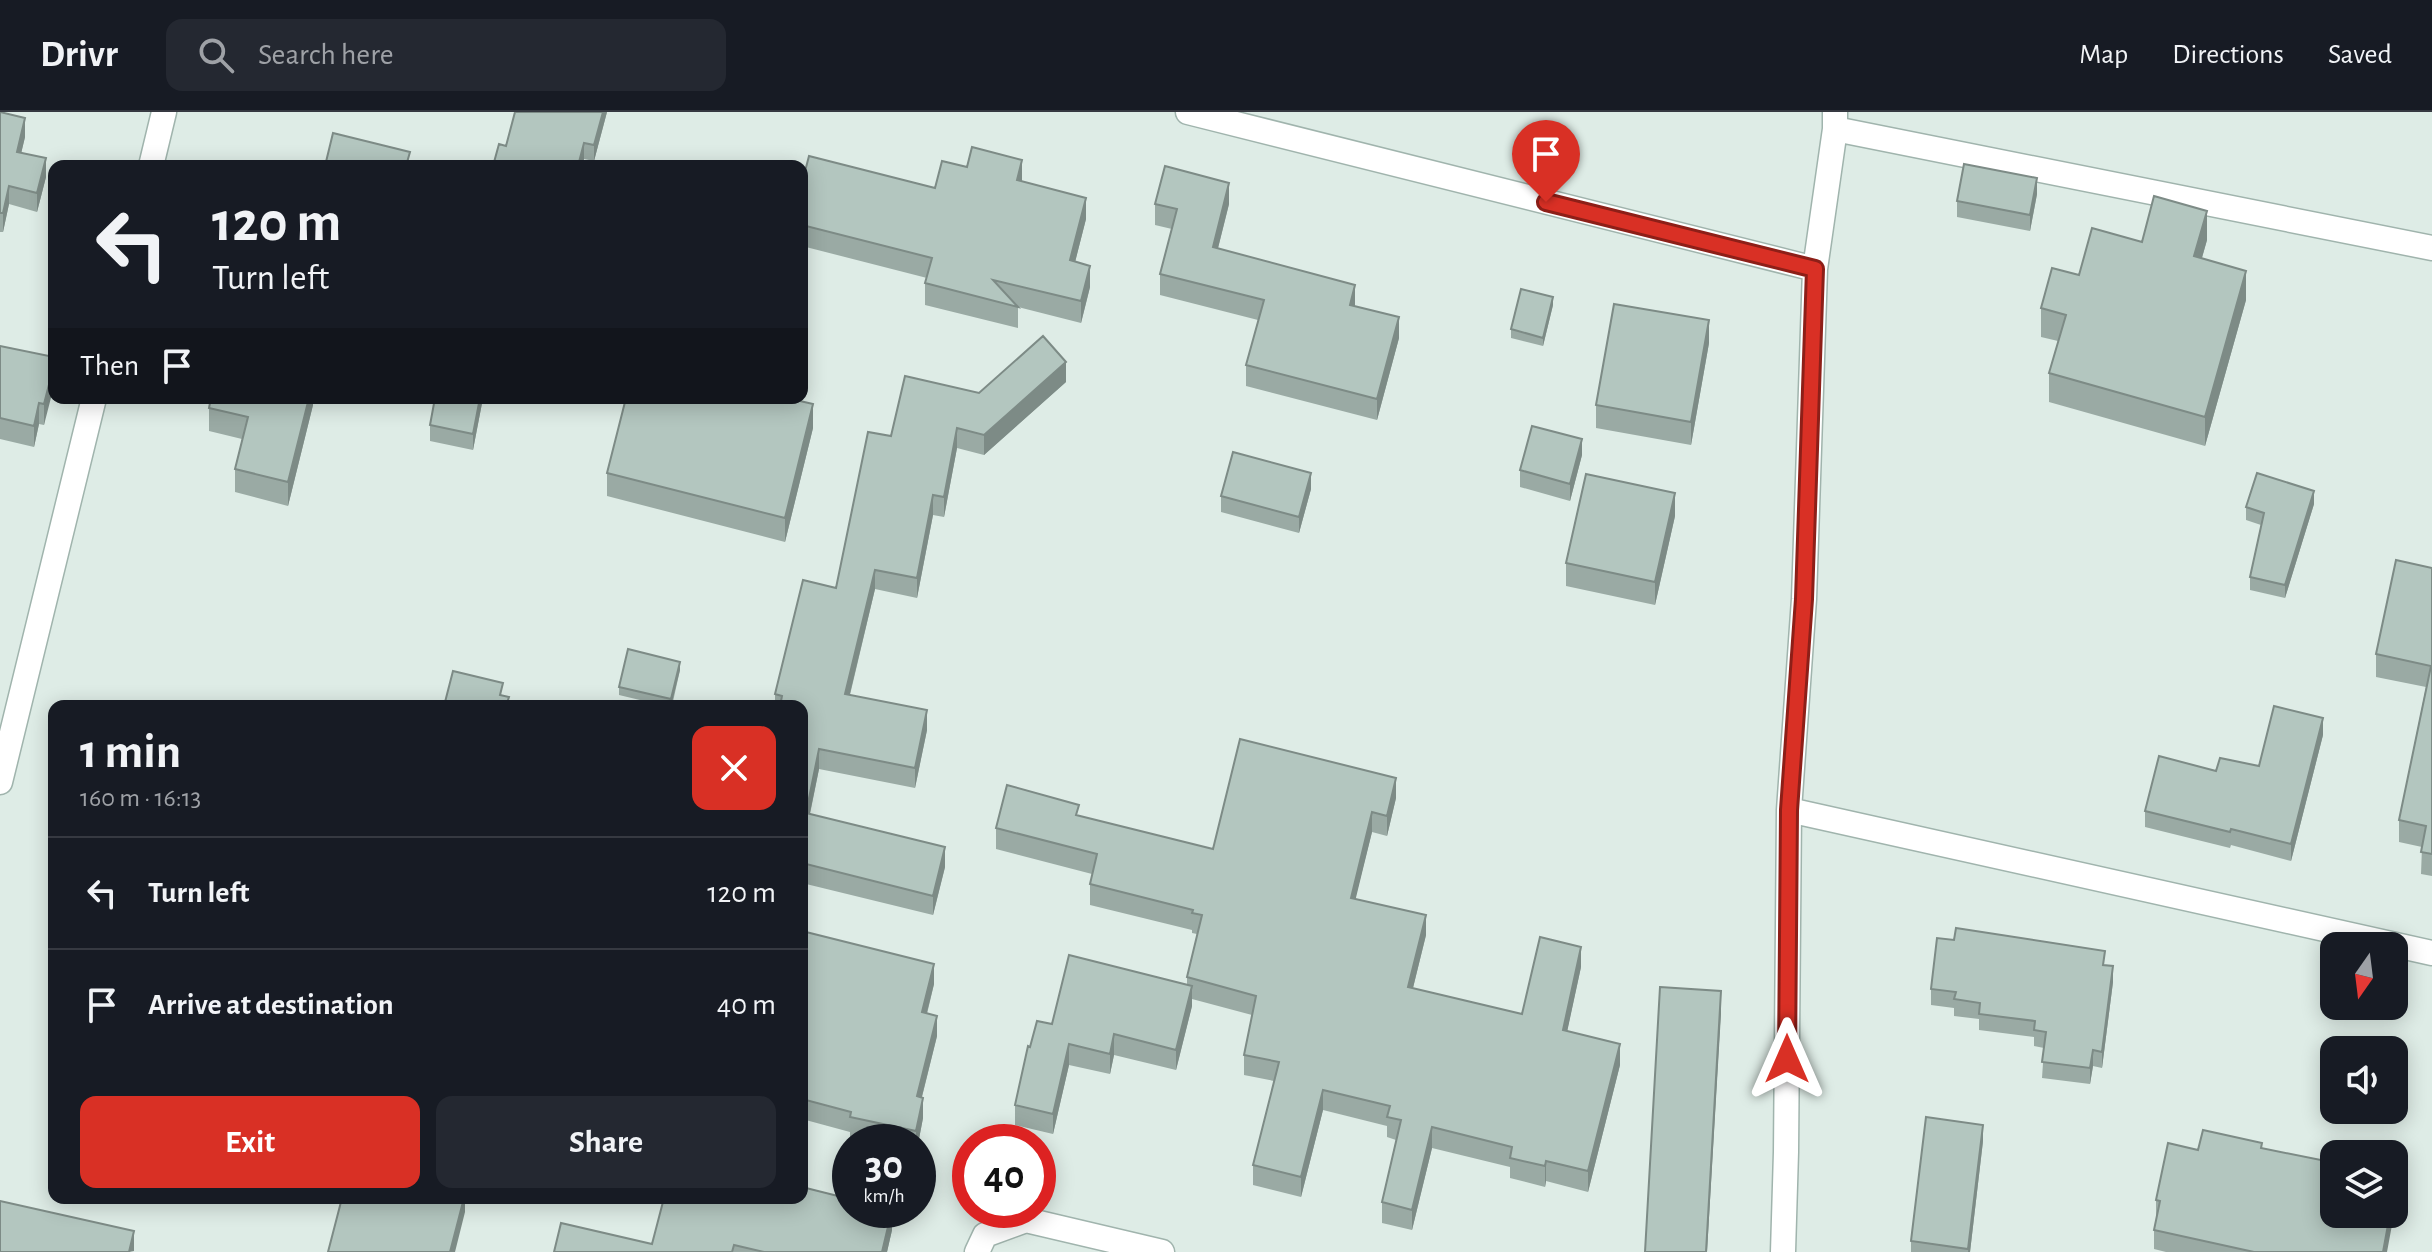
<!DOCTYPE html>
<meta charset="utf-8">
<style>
:root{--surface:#171b24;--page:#242831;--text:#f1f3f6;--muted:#9ea1a6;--line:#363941;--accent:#d93025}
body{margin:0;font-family:"Alegreya Sans",sans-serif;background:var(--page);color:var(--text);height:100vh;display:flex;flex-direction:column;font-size:30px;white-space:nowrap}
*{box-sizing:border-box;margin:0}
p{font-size:26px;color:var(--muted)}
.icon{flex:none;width:44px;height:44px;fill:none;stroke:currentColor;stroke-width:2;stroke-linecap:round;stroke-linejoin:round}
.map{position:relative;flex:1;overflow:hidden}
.sheet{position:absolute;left:48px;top:588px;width:760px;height:504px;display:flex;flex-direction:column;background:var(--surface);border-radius:16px;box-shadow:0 4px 20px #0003}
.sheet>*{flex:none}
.guide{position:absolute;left:48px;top:48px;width:760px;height:244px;border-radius:16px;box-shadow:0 4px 20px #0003;background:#171b24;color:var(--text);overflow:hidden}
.needle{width:52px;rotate:194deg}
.buttons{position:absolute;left:2320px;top:820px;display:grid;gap:16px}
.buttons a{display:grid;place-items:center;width:88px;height:88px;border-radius:16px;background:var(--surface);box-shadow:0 4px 20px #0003;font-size:40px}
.speed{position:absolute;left:832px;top:1012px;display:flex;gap:16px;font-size:40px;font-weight:700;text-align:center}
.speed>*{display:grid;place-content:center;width:104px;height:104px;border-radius:50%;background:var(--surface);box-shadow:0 4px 20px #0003;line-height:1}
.speed small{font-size:20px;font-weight:400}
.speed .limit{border:12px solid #d22;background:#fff;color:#111}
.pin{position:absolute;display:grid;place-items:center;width:68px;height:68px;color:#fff;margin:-82px -34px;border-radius:50% 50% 50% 0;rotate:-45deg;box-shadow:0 0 8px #0007}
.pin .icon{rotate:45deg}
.me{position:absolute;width:88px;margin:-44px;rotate:0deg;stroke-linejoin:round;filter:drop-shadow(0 0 6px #0008)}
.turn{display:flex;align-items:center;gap:28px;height:168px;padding:0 32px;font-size:36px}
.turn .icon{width:104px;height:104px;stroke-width:2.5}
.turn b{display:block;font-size:56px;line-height:68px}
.then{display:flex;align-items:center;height:76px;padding:0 32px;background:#0003;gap:16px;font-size:30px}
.round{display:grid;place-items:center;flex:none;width:84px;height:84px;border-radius:16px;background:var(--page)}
.overview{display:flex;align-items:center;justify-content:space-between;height:136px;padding:0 32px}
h1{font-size:48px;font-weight:700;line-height:60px}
.primary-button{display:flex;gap:16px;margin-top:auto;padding:16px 32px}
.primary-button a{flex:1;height:92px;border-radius:16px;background:var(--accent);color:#fff;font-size:32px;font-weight:700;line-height:92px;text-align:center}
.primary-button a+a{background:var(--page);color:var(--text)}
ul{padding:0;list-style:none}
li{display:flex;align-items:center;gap:24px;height:112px;padding:0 32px;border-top:2px solid var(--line)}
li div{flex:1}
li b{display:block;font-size:30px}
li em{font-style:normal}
header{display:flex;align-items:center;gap:48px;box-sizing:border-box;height:112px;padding:0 40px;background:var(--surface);border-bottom:2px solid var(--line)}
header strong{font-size:38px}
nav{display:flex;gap:44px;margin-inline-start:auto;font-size:28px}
.search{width:560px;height:72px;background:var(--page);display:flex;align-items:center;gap:20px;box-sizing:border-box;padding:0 28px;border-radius:16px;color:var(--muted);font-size:30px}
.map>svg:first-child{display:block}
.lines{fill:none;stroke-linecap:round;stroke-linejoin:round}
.minor-casing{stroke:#a0b4ad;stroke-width:27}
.minor{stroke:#fff;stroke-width:24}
.wall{fill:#9aaaa4}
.shaded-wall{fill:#7d8b86}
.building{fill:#b3c6bf;stroke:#7d8b86;stroke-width:2}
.route-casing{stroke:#8d1f18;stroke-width:20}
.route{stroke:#d93025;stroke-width:14}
</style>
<header>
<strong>Drivr</strong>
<div class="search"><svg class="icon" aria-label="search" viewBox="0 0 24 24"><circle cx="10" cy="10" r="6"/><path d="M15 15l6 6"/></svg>Search here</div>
<nav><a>Map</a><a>Directions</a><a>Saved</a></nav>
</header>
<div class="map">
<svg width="2432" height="1140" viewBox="0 0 2432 1140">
<rect width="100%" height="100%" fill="#deece6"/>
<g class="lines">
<defs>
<path id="minor" d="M1188 0 1815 157
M1835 17 2432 136
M151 54 164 0
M0 670 94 286
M1789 698 2432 841
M977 1140 985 1123 1026 1108 1162 1140
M1783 1140 1786 1040 1789 698 1804 487 1815 157 1835 17V0"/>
</defs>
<use href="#minor" class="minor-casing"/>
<use href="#minor" class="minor"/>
</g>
<path class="wall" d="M0 0 25 25 21 41 46 65 37 100 9 92 3 120H0Z
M515 0H607L594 49 584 47 582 54H493L506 34Z
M1022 69 1086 107 1075 150 1090 175 1081 211 1018 195V216L925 193V171L927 166 802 134V71L935 76Z
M2037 82 2030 119 1957 105V89Z
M1155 92H1229L1218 136 1355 194 1399 226 1377 308 1246 274V253L1258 208 1160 183V162L1172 117 1155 113Z
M2207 128 2202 146 2246 188 2205 334 2049 290V261L2058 229 2041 225V196L2079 163 2142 130Z
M1553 193 1543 234 1511 226V217Z
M1709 231 1691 333 1596 316V293Z
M0 234 54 245 44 313 39 312 34 335 0 327Z
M1066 270 984 343 957 336 944 405 933 403 917 486 875 477 850 583 927 618 915 676 819 657 810 702 945 755 933 803 802 771V594H775V582L836 476 891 324 979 281Z
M313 286V293L288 394 235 380V357L242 327 209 319V296Z
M483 286 473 338 430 329V313Z
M725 288 813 316 785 430 607 384V361Z
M1582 343 1570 389 1520 375V358Z
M1311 377 1299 421 1221 400V384Z
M2314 392 2285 486 2250 478V465L2261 413 2246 408V395Z
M1675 404 1655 493 1566 474V451Z
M2432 456V764L2421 762 2422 735 2399 730V708L2426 575 2376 565V542Z
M680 558 672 594H665L619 583V575Z
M2323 623 2291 749 2231 733 2230 736 2145 715V699L2216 659 2259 654Z
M1396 686 1387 724 1372 720 1355 787 1426 823 1413 876 1522 902 1581 855 1567 919 1620 953 1588 1080 1546 1069 1545 1075 1510 1066V1055L1432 1036 1412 1118 1382 1111V1090L1396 1028 1387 1025V1014L1323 998 1301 1085 1253 1073V1053L1274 969 1244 963V943L1252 903 1192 887V894L1176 958 1114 943 1110 962 1069 953 1053 1022 1015 1013V993L1030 935 1052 912 1187 872V865L1197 822 1192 821V818L1090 793V772L1092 762 996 737V716L1079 704 1213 737Z
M802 819 934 872 927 902 937 924 922 985 923 1006 918 1032V1030H872L850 1025V1020L802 1007Z
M1954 828 2105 853 2113 870 2102 956 2093 954 2090 972 2042 966 2044 936 2034 934V925L1979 918V907L1954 904V896L1931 893V877Z
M1983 1029 1970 1140H1911V1129Z
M2262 1036 2326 1057 2387 1140H2166L2154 1137V1118L2156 1108V1088L2198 1038Z
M892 1118 887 1140H554L652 1132Z"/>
<path class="shaded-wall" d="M603 0H607L594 49V33Z
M25 6V25L17 59V40Z
M584 31V47L582 54H578Z
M46 46V65L37 100V81Z
M1022 48V70L1017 68Z
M2037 66V82L2030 119V103Z
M1229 71V92L1213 156V135Z
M9 74V92L3 120V101Z
M1086 86V107L1070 170V148Z
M2207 99V128L2194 173V144Z
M1090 154V175L1081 211V189Z
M2246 159V188L2205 334V305Z
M1355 173V194L1350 193Z
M1553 185V193L1543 234V226Z
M1399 205V226L1377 308V287Z
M1709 208V231L1691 333V310Z
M1066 250V270L984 343V323Z
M54 253V274L44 313V292Z
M309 286H313V293L288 394V370Z
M480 286H483L473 338V322Z
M39 291V312L34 335V314Z
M813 292V316L785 430V406Z
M957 316V336L944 405V385Z
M1582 327V343L1570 389V372Z
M1311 361V377L1299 421V405Z
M2314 379V392L2285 486V473Z
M1675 381V404L1655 493V470Z
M933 383V403L917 486V466Z
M875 458V477L845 602V582Z
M680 550V558L671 594V587Z
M927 598V618L915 676V656Z
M2323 606V623L2291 749V732Z
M819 637V657L806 720V701Z
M1396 666V686L1387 724V704Z
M1372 700V720L1351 806V786Z
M945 735V755L933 803V784Z
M1426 803V823L1408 896V875Z
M1581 835V855L1563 939V918Z
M934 852V872L922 920V900Z
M2113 854V870L2102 956V940Z
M1192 874V894L1176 958V938Z
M1721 879V902L1707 1140H1706Z
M937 904V924L917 1004V984Z
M1114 922V943L1110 962V942Z
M1069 932V953L1053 1022V1002Z
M1620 932V953L1588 1080V1059Z
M2093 938V954L2090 972V956Z
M1323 978V998L1301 1085V1065Z
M923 986V1006L918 1032V1030H916V1019Z
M1983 1013V1029L1970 1140H1968Z
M1432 1015V1036L1412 1118V1098Z
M1546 1049V1069L1545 1075V1054Z
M2396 1071V1091L2394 1101V1081Z
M464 1086H465V1100L455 1140H450Z
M892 1098V1118L887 1140H882Z
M2390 1102H2394L2387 1140H2383Z
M134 1119V1139L129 1140Z"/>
<path class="building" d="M0 0 25 6 17 40 46 46 37 81 9 74 3 101H0Z
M515 0H603L594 33 584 31 578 54H493L499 32 506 34Z
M333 21 410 40 406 54H325Z
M972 35 1022 48 1017 68 1086 86 1070 148 1090 154 1081 189 993 168 1018 195 925 171 932 146 802 113V71L809 44 935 76 942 49 967 55Z
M1964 52 2037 66 2030 103 1957 89Z
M1165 54 1229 71 1213 135 1355 173 1350 193 1399 205 1377 287 1246 253 1264 188 1160 162 1177 97 1155 92Z
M2154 84 2207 99 2194 144 2246 159 2205 305 2049 261 2066 203 2041 196 2052 156 2079 163 2092 116 2142 130Z
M1521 177 1553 185 1543 226 1511 217Z
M1614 192 1709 208 1691 310 1596 293Z
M1043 224 1066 250 984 323 957 316 944 385 933 383 917 466 875 458 845 582 927 598 915 656 819 637 806 701 945 735 933 784 802 751V594H780L782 584 775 582 803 468 836 476 868 320 891 324 905 264 979 281Z
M0 234 54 245V253L44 292 39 291 34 314 0 306Z
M211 286H309L288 370 235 357 248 305 209 296Z
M435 286H480L473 322 430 313Z
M626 286H717L725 288 726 286H787L813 292 785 406 607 361Z
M1532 314 1582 327 1570 372 1520 358Z
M1233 340 1311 361 1299 405 1221 384Z
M2257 361 2314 379 2285 473 2250 465 2264 401 2246 395Z
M1586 362 1675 381 1655 470 1566 451Z
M2396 448 2432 456V742L2421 740 2426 714 2399 708 2431 554 2376 542Z
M628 537 680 550 671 587 619 575Z
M453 559 503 571 500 583 509 585 506 594H444Z
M2274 594 2323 606 2291 732 2231 717 2230 720 2145 699 2159 644 2216 659 2220 646 2259 654Z
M1240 627 1396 666 1387 704 1372 700 1351 786 1426 803 1408 875 1522 902 1540 825 1581 835 1563 918 1620 932 1588 1059 1546 1049 1545 1054 1510 1046 1512 1035 1432 1015 1412 1098 1382 1090 1401 1008 1387 1005 1390 994 1323 978 1301 1065 1253 1053 1279 950 1244 943 1256 884 1187 865 1202 803 1192 801 1193 798 1090 772 1097 742 996 716 1007 673 1079 693 1076 703 1213 737Z
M1956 816 2105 839 2103 853 2113 854 2102 940 2093 938 2090 956 2042 950 2046 920 2034 918 2035 909 1979 902 1980 891 1954 887 1956 880 1931 877 1937 826 1954 828Z
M802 819 934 852 922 900 937 904 917 984 923 986 916 1019 850 1005 851 1000 802 987Z
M1069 843 1192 874 1176 938 1114 922 1110 942 1069 932 1053 1002 1015 993 1028 934 1030 935 1037 909 1052 912Z
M1660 875 1721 879 1706 1140H1645Z
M1926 1005 1983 1013 1968 1137 1911 1129Z
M2203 1018 2262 1031 2261 1036 2326 1049 2325 1057 2334 1059V1102H2390L2383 1140H2254L2154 1118 2160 1089 2156 1088 2168 1031 2198 1038Z
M802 1075 850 1087V1098H892L882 1140H764L734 1133 732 1140H554L561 1111 652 1132 664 1086H802Z
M342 1086H464L450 1140H328Z
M0 1089 134 1119 129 1140H0Z"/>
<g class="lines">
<defs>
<path id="route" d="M1546 90 1815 157 1804 487 1789 698 1787 947"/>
</defs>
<use href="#route" class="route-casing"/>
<use href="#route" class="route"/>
</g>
</svg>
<div class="buttons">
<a><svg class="needle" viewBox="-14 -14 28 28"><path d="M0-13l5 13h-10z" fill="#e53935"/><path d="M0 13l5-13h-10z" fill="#9ea1a6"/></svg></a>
<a><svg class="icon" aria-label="sound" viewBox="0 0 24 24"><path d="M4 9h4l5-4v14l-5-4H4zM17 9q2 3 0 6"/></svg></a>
<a><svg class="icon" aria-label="layers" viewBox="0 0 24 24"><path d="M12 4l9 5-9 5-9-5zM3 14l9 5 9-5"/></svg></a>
</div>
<div class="speed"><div>30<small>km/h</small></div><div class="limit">40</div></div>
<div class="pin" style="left:1546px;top:90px;background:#d93025"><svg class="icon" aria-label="arrive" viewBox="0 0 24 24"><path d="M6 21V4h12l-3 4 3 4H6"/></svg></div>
<svg class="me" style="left:1787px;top:947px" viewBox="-20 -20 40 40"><path d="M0-17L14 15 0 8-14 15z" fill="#d93025" stroke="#fff" stroke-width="4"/></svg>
<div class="guide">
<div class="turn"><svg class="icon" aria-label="left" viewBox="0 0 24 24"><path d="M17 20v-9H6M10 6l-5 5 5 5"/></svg><div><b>120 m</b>Turn left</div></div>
<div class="then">Then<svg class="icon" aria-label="arrive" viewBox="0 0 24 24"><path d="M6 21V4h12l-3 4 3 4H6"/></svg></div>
</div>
<section class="sheet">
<div class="overview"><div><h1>1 min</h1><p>160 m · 16:13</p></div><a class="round" style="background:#d93025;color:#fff"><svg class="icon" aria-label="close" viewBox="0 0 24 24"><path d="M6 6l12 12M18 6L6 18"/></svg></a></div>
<ul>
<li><svg class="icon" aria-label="left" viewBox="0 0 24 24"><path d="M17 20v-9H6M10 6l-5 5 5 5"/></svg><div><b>Turn left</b></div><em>120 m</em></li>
<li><svg class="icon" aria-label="arrive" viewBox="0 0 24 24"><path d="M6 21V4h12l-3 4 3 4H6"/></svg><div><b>Arrive at destination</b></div><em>40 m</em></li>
</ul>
<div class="primary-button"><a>Exit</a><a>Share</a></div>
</section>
</div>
